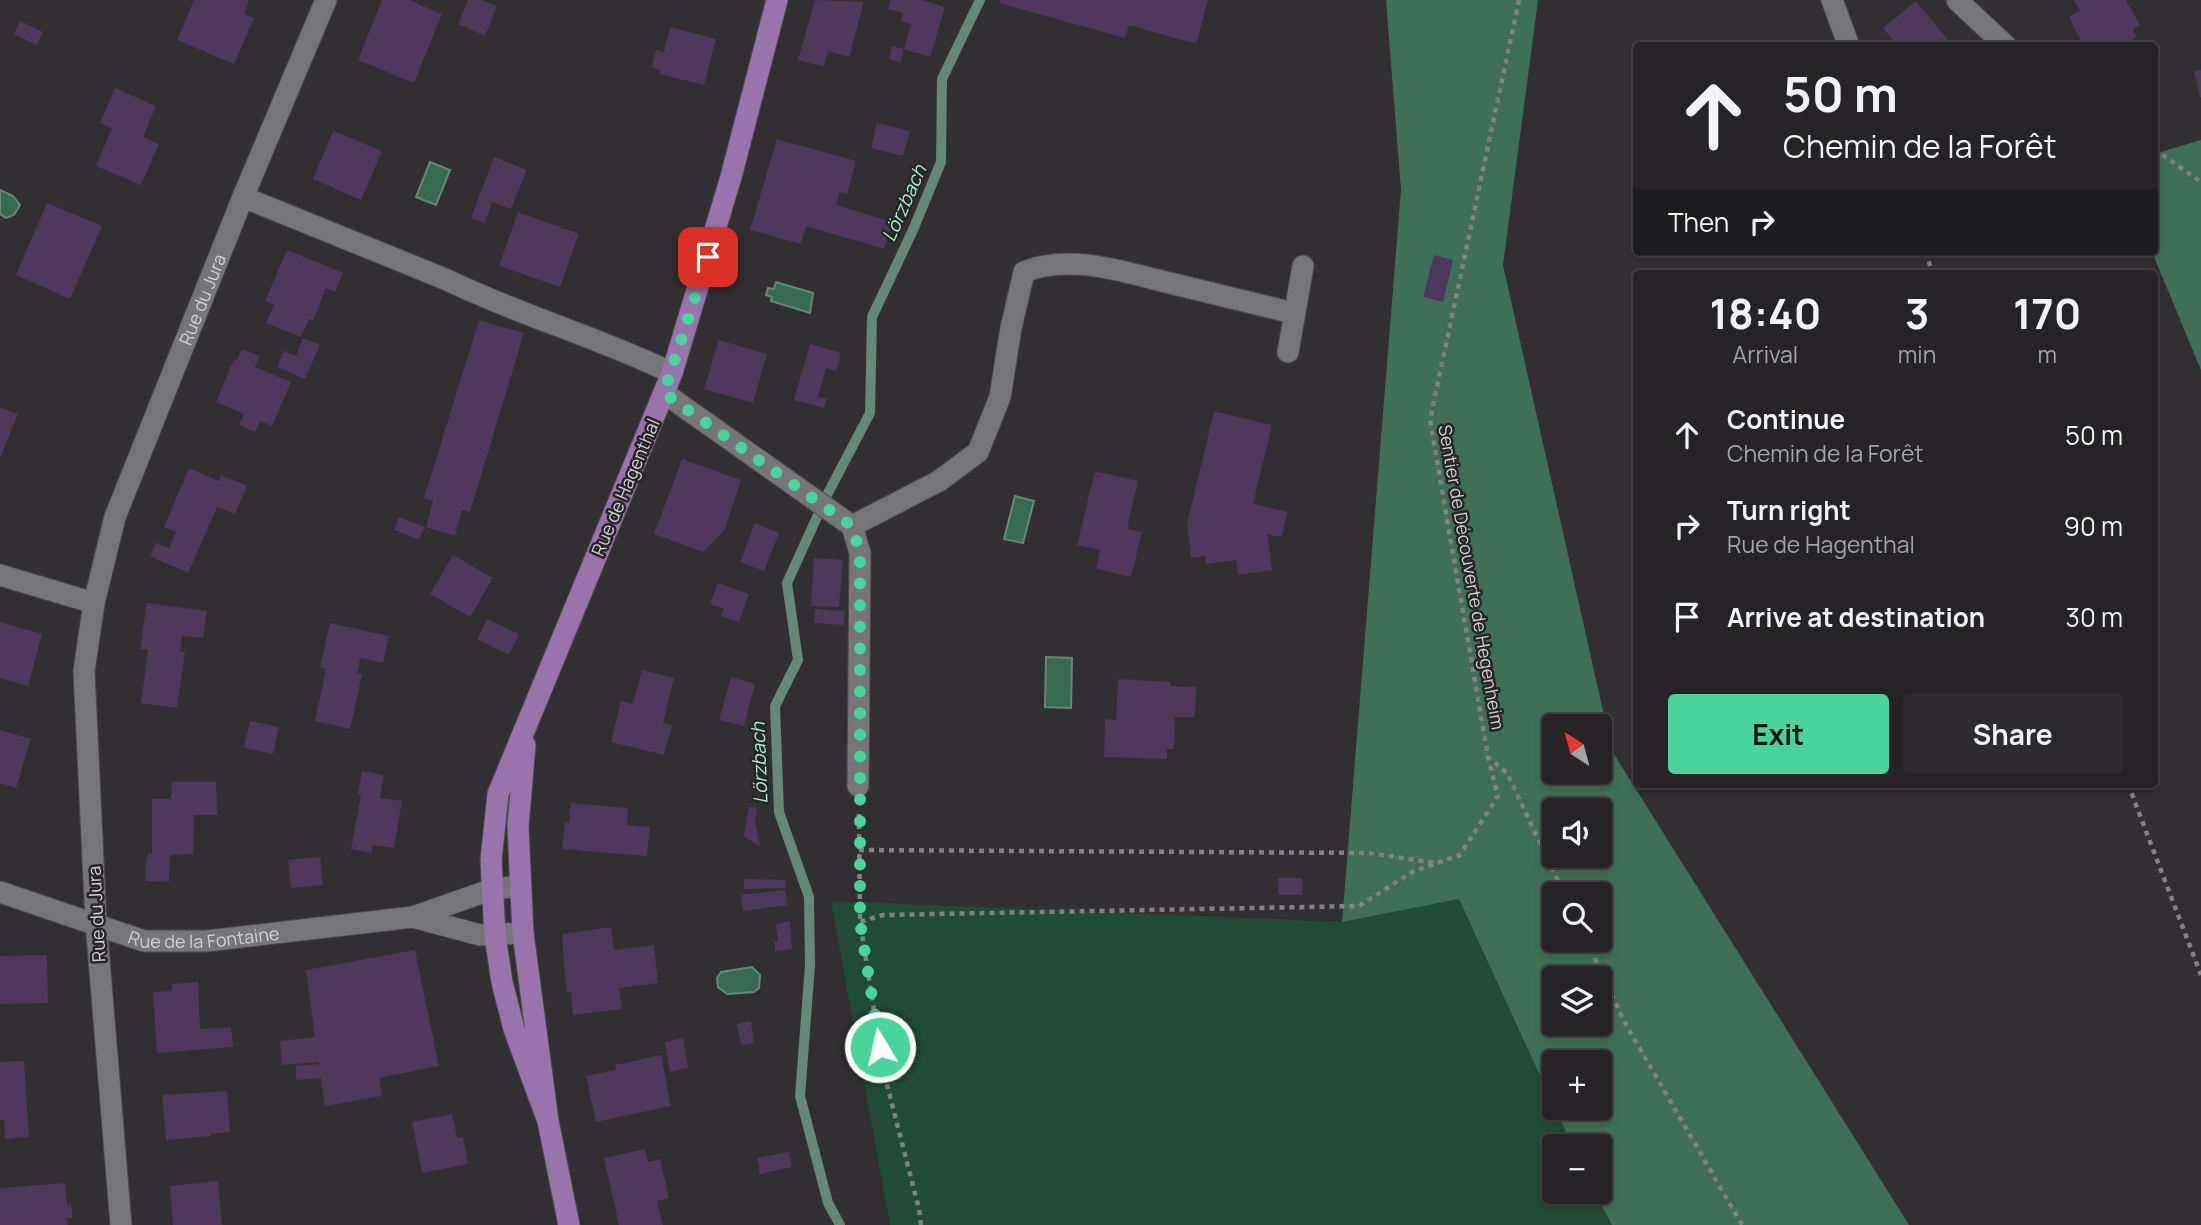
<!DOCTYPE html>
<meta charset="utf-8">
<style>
:root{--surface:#252326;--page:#2d2b2e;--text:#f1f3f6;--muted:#a3a4a7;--line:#424043;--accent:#49d49d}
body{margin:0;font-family:Manrope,sans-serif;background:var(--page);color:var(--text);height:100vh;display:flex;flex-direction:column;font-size:26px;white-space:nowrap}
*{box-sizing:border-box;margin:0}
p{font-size:23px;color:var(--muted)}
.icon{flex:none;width:38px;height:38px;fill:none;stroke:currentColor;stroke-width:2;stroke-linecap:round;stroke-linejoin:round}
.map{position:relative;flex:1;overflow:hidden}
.panel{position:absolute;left:1633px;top:270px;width:525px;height:518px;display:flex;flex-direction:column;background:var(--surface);border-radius:7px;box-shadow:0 4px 10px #0003,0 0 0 2px var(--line)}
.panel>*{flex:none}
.banner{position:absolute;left:1633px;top:42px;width:525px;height:214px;border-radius:7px;box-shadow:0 4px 10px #0003,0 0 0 2px var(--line);background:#252326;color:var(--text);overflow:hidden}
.needle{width:46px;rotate:324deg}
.fabs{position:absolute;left:1542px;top:714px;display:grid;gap:14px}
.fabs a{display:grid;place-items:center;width:70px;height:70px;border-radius:7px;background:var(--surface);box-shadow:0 4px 10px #0003,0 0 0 2px var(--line);font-size:35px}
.pin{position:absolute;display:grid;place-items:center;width:60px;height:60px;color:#fff;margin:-30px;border-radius:14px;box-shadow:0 4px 10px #0006}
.me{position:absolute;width:77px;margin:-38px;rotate:351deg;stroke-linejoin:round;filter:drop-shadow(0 0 5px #0008)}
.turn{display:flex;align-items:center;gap:24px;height:147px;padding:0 35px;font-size:32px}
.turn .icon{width:91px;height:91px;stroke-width:2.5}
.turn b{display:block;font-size:49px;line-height:60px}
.then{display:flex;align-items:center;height:66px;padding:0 35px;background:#0003;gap:14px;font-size:26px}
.eta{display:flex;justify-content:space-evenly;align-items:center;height:119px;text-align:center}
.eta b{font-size:42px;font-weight:700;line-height:49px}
.action{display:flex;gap:14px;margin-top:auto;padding:14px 35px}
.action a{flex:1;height:80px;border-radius:7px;background:var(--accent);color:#111;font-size:28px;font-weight:700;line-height:80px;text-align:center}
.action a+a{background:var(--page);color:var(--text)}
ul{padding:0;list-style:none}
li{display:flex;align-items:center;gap:21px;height:91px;padding:0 35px}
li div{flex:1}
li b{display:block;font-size:26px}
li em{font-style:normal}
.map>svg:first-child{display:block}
.green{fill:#214b39}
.forest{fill:#3f6f59;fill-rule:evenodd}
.water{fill:#386953;stroke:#668879;stroke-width:2}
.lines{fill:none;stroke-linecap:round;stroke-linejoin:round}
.stream{stroke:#668879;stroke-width:10}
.building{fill:#4d375a}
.minor-casing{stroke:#4d4b4d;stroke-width:23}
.major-casing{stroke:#4d4b4d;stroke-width:23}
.path{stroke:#828183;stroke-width:4.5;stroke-dasharray:5 5;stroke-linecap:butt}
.minor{stroke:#767577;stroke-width:21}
.major{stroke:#9974ac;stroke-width:21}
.route{stroke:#49d49d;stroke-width:12;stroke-dasharray:0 21.6}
.labels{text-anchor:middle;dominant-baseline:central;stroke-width:5;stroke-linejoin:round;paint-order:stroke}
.street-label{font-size:18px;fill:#d3d2d3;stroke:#272528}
.water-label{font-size:19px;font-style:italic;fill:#a3f2cc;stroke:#272528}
</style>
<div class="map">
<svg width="2201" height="1225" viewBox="0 0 2201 1225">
<rect width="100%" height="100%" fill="#312f32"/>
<path class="green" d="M1459 899 1573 1146H1554V1192H1594L1612 1225H890L831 901 1342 922Z"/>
<path class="forest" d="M1386 0H1538L1503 265 1612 751 1909 1225H1612L1594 1192H1600V1146H1573L1555 1108H1600V1062H1554V1106L1459 899 1342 922 1401 190ZM1554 726H1600V772H1554ZM1554 810H1600V856H1554ZM1554 894H1600V940H1554ZM1554 978H1600V1024H1554Z
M2201 140V370L2152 252H2154V154Z"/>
<path class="water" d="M430 162 450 170 436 205 416 197Z
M0 190 13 196 20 205 14 215 6 218 0 214Z
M776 282 813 293 810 313 771 301 772 297 766 295 768 288 774 289Z
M1015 496 1034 501 1023 543 1004 539Z
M1046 657 1072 658 1071 708 1045 707Z
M752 967 760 975 759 988 754 992 727 994 718 987 717 978 721 972Z"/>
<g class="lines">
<path class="stream" d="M840 1225 828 1203 800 1096 810 965 809 897 779 812 775 706 798 660 787 583 828 493 870 413 872 317 913 230 941 162 942 79 980 0"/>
</g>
<path class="building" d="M194 0H249L244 14 254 18 234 64 177 40Z
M382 0H409L442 14 414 83 358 60Z
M468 0H481L497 6 485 36 458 24Z
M815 0 864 2 849 57 828 51 824 67 798 60Z
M891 0H922L945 7 930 57 904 49 900 63 889 59 892 46 904 49 911 24 901 21 903 13 888 9Z
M1000 0H1208L1196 44 1129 25 1125 38 999 3Z
M2074 0H2126L2140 25 2133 30 2137 37 2122 46 2119 42 2114 46H2083L2069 17 2080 10Z
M1916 1 1953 46H1898L1883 28Z
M20 21 43 32 37 45 14 34Z
M670 27 716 39 704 85 659 74 660 70 652 68 656 50 664 52Z
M2201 70V97H2200L2194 71Z
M115 88 156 106 143 137 159 144 141 185 96 166 112 128 100 123Z
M877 123 910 131 903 156 871 148Z
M333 131 382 151 361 200 313 179Z
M777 139 856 161 847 194 840 192 836 205 892 222 884 249 806 226 801 244 750 230Z
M494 157 527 170 511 209 492 202 485 223 471 218Z
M47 203 102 226 70 299 16 275Z
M518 212 579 234 560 287 499 266Z
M287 250 343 273 335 292 326 288 313 321 309 319 301 337 266 323 274 305 265 301Z
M1434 255 1453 260 1443 302 1423 297Z
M479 320 524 333 470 512 462 510 455 536 426 527 433 501 424 498Z
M303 338 320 345 305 379 277 367 284 351 296 356Z
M719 340 767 354 753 403 704 389Z
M810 344 841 353 836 371 826 368 818 397 827 399 824 408 794 400Z
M242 349 260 356 255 367 291 382 272 426 260 421 255 432 239 425 244 414 216 402 234 359 237 360Z
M0 407 18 414 0 458Z
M1214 411 1272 425 1253 504 1288 512 1281 537 1267 534 1272 570 1238 575 1236 560 1206 564 1205 556 1191 558 1187 524Z
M682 459 741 480 724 531 703 552 654 534Z
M189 468 219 481 221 475 247 486 235 514 217 507 188 573 150 556 156 543 169 548 176 532 164 527Z
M1095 471 1138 481 1127 529 1142 532 1131 577 1096 569 1100 550 1077 545Z
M399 517 425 527 419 540 394 530Z
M755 523 779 533 764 571 740 562Z
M453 555 493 578 470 617 430 594Z
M814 558 843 560 839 607 811 606Z
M718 583 749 594 739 622 721 616 724 609 710 604Z
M147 603 207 611 203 638 182 636 180 652H185L177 708 141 703 148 650 140 649Z
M815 609 845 611 844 625 814 623Z
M487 619 519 634 509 655 477 639Z
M0 622 42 634 28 686 0 678Z
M330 623 389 636 383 663 360 658 357 673 362 674 350 729 315 721 326 669 320 668Z
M642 670 674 678 663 723 672 725 664 755 611 742 621 701 633 704Z
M731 677 755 684 744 726 719 720Z
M1118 679 1170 682V686L1196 687 1195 717H1175L1174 749H1167V759L1104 757 1105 719 1116 720Z
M250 721 279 727 273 754 244 748Z
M0 730 31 739 16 788 0 783Z
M362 771 384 775 380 798 402 801 394 848 373 845 372 853 351 849 361 795 358 794Z
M172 782H216L217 815H194L193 854 170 855 169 882 146 881V862L148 854H152V799H171Z
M571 803 628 808 627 825 650 827 647 856 562 849 565 822 569 823Z
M749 807 757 808 755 821 760 847 744 836Z
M320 857 323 885 291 888 288 860Z
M1278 878H1302V895H1278Z
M744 879 785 880 786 888 744 889Z
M785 890 787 905 743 911 741 895Z
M790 921 792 949 775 951V941H778L776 924Z
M611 927 614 950 654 945 658 983 619 988 622 1009 573 1015 571 992H567L565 977 562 934Z
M415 950 439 1066 379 1078 382 1096 325 1106 321 1078 296 1080V1066L319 1064V1062L282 1065 280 1041 315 1037 306 970Z
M47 955 48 1003 0 1004V956Z
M198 982 200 1029 231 1027 233 1047 157 1053 153 992 172 991V984Z
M751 1021 754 1043 741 1045 737 1024Z
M683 1038 688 1068 670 1072 665 1042Z
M661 1055 671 1106 596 1122 586 1076 616 1070 615 1065Z
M24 1061 29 1137 5 1139 4 1120H0V1062Z
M227 1091 230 1132 210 1134 211 1136 166 1140 162 1095Z
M452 1114 457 1138 463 1137 468 1164 422 1173 412 1122Z
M645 1149 648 1162 660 1159 669 1198 657 1201 663 1225H619L604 1158Z
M789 1152 792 1167 760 1174 757 1158Z
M218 1181 222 1225H173L170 1186Z
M65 1183 67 1205 71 1204 73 1218H67L68 1225H0V1188Z"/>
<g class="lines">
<defs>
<g id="minor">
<path d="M1832 0 1849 46"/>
<path d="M1957 0 2006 46"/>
<path d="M243 197 445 279C519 315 598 337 672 373"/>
<path d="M1288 352 1303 266"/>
<path d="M664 393 852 526 860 553 858 786"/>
<path d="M852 526 939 481 978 452 1000 397 1011 328 1024 272C1072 252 1129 274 1178 285 1216 294 1255 304 1294 313"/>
<path d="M0 575 94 603"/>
<path d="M520 886 493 889 413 917 480 935 523 933"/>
<path id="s1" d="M0 892 144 941H207L413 917"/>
<path id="s2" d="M121 1225 96 923 84 671 94 603 115 517 243 197 326 0"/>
</g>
<path id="major" d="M525 745 518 826 523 933 548 1121 569 1225
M548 1121 514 1029 502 982 495 936 491 860 498 794 672 373 731 177 777 0"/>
</defs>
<use href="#minor" class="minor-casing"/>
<use href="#major" class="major-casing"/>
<path class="path" d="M1519 0 1430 420 1488 757 1507 773 1564 894
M2154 149 2201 182
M1925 252 1933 273
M2128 784 2201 975
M859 814 860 922
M859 850 1370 853 1435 863
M1586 940 1625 1023 1742 1225
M921 1225 919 1209 884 1073 860 922 883 915 1359 906 1414 871 1460 855 1498 796 1488 757"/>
<use href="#minor" class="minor"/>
<use href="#major" class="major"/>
</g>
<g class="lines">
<path class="route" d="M708 257 664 393 852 526 860 553V922L880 1047"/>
</g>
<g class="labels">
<g class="street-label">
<text stroke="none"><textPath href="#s2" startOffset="947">Rue du Jura</textPath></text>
<text transform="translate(625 487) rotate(-67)">Rue de Hagenthal</text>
<text transform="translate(1472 577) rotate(80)">Sentier de Découverte de Hegenheim</text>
<text transform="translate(96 914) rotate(-93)">Rue du Jura</text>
<text stroke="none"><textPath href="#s1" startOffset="212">Rue de la Fontaine</textPath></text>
</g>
<g class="water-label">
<text transform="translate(904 203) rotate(-66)">Lörzbach</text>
<text transform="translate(759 763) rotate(-92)">Lörzbach</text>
</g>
</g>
</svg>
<div class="fabs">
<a><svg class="needle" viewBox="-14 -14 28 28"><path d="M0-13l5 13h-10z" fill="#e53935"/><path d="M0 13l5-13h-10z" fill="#a3a4a7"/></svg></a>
<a><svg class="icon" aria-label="sound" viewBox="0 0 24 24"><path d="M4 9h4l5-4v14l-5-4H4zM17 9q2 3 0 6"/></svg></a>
<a><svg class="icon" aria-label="search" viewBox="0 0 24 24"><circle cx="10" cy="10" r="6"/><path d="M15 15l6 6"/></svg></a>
<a><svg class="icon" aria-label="layers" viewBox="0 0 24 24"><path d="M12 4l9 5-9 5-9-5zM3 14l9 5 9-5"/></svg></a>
<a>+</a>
<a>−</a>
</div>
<div class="pin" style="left:708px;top:257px;background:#d93025"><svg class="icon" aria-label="arrive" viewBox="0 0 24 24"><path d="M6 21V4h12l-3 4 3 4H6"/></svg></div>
<svg class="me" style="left:880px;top:1047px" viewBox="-20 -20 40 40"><circle r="17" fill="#49d49d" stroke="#fff" stroke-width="3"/><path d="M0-11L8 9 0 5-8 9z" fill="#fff"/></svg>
<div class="banner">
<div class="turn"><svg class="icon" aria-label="ahead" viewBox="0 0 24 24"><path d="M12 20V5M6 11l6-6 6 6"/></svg><div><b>50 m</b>Chemin de la Forêt</div></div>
<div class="then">Then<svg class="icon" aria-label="right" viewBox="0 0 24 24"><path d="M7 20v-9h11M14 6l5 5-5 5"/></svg></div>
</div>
<section class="panel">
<div class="eta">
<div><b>18:40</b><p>Arrival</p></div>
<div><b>3</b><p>min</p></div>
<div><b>170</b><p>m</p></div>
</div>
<ul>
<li><svg class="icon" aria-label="ahead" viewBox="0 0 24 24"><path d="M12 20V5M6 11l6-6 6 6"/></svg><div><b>Continue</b><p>Chemin de la Forêt</p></div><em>50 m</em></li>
<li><svg class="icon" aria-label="right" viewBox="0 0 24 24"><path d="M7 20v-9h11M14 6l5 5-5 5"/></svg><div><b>Turn right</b><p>Rue de Hagenthal</p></div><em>90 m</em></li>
<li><svg class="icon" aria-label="arrive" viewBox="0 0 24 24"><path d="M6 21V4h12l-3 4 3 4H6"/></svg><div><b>Arrive at destination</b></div><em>30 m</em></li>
</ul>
<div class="action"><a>Exit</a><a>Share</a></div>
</section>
</div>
